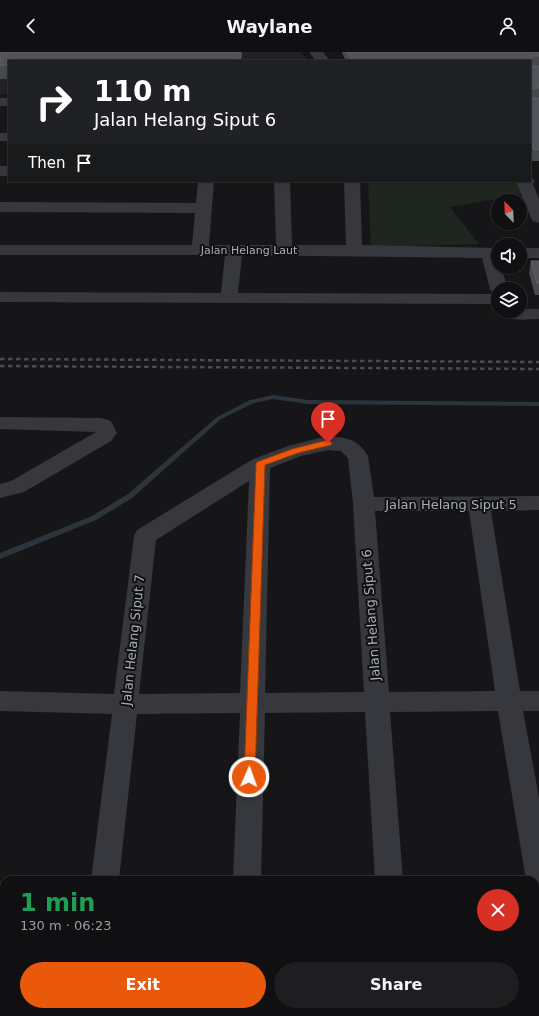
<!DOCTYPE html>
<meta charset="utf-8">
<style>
:root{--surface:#101012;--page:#1e1e20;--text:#f1f3f6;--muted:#9c9d9f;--line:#303032;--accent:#ea580c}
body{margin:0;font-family:"DejaVu Sans",sans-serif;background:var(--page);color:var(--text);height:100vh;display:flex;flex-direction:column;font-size:15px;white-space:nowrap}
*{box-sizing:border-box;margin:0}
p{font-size:13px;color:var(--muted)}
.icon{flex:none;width:22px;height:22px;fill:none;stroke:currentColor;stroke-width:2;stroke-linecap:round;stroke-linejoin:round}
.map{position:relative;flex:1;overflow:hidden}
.sheet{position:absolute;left:0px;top:824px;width:539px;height:140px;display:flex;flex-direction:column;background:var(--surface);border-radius:12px 12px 0 0;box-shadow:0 1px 3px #0004,0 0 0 1px var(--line)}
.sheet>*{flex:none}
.banner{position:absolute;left:8px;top:8px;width:523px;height:122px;border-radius:0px;box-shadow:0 1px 3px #0004,0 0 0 1px var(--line);background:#202124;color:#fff;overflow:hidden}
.needle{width:26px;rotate:337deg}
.fabs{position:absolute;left:491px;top:142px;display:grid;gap:8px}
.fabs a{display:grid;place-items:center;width:36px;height:36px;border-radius:50%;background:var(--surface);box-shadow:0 1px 3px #0004,0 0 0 1px var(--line);font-size:20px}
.pin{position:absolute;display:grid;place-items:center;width:34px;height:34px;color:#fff;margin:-41px -17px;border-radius:50% 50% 50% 0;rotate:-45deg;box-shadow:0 0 4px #0007}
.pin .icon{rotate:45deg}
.me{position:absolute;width:44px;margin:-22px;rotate:2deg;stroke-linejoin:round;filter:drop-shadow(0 0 3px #0008)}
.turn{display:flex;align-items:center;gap:14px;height:84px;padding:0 20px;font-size:18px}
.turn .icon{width:52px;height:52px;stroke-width:2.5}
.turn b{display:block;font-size:28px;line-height:34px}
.then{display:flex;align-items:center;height:38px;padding:0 20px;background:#0003;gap:8px;font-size:15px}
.round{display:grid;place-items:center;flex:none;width:42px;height:42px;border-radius:21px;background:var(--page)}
.overview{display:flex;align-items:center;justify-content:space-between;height:68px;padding:0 20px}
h1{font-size:24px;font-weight:600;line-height:30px;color:#1e9e55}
.primary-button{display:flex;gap:8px;margin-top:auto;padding:8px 20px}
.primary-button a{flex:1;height:46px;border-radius:24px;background:var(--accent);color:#fff;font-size:16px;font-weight:600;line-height:46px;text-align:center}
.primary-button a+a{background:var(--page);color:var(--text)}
header{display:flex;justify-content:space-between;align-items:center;height:52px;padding:0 20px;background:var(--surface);font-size:18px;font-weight:600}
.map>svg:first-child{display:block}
.built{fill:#222225}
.green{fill:#1e261f}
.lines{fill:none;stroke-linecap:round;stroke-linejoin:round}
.stream{fill:#2c353c;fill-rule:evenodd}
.minor{fill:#37383d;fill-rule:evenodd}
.rail{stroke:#4a4c52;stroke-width:2.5;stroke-dasharray:4.5 3.5;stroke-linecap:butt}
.wall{fill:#47494d}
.shaded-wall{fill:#2f3033}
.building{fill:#525359;stroke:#5f6168}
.route{fill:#ea580c;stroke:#983908}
.labels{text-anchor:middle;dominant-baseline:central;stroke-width:4;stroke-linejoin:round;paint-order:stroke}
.far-street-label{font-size:11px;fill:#a8adb8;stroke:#111113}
.street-label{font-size:13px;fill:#a8adb8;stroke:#111113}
</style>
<header><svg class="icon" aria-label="back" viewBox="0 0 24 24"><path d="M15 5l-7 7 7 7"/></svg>Waylane<svg class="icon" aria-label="person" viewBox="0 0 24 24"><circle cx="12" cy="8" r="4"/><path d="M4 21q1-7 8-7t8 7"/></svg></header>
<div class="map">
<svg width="539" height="964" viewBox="0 0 539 964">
<rect width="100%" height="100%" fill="#161618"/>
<path class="built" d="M0 0H301L308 9H9V42H0Z"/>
<path class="green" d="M368 129H520L524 142 450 155 479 192 371 195Z"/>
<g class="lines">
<path class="stream" d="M273 343 308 348 539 350V354L308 352 273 347 254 351 221 367 132 446 96 468 0 507V501L92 464 128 442 217 365 250 348Z"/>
<path class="minor" d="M309 0H323L330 9H316Z
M0 46H9V54H0Z
M0 81H9V89H0Z
M0 114H9V124H0Z
M530 125 535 129 533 132 539 147V171L533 169 531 166 517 132 519 129H530Z
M198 129H214L209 193H276L274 129H290L292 193H346L344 129H360L362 193 498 196V215H501L508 237H498V252L0 250V240L221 241 225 203H0V193H192L195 161 0 160V150L196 151ZM242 203 482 206 490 237 493 241 497 242 238 241Z
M520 196H539V206H520Z
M520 257H539V267C527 267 506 271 498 259H520Z
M0 365 101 366 111 369 117 381 111 389 24 440 0 446V432L11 429 96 380 0 377Z
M328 384C347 386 357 386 368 404L374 445 539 444V458L491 459 520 639H539V659H523L539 745V835L535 833V828H528L525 822 498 659 390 660 403 828H375L365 660 265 661 261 828H233L240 661 137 662 119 828H91L112 662 0 659V639L114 642 134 484 137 478 253 407 288 394ZM328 398 341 399 348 406 353 452 364 640 265 641 270 416 301 404ZM249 429 240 641 139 642 156 488ZM375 459H469L495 639 389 640Z
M75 960H105L104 964H74Z
M228 960H258V964H228Z
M383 960H413V964H383Z"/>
<path class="rail" d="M0 307 539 310
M0 314 539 317"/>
</g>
<path class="wall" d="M0 0 9 9V27H0Z
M342 0H539V109H532L530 101V9H346L342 1Z
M531 209H539V243H535L529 221Z"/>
<path class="shaded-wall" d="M241 0H243L242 9H240Z"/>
<path class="building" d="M0 0H241L240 9H9V13H0Z
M347 0H539V4H531V14H539V36H531V46H539V98H534L530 85V9H353Z
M531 209H539V231H537Z"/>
<path class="route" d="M328 388 332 391 331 393 298 401 265 413 255 725 253 728H245L244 725 256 412 257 410 292 397Z"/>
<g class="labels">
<g class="far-street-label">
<text x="249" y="198">Jalan Helang Laut</text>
</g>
<g class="street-label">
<text x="451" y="452">Jalan Helang Siput 5</text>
<text transform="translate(371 563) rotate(-94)">Jalan Helang Siput 6</text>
<text transform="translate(133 588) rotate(-84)">Jalan Helang Siput 7</text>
</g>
</g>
</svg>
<div class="fabs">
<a><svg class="needle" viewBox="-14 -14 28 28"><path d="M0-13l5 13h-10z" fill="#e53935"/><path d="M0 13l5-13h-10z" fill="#9c9d9f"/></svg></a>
<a><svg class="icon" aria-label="sound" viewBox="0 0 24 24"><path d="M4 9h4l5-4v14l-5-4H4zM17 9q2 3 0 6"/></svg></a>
<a><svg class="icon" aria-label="layers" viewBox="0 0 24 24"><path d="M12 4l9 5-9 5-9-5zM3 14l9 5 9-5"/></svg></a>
</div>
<div class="pin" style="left:328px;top:391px;background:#d93025"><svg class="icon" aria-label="arrive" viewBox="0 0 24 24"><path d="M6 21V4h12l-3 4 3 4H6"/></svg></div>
<svg class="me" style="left:249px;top:725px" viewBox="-20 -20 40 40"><circle r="17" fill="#ea580c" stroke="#fff" stroke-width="3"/><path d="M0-11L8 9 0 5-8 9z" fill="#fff"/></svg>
<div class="banner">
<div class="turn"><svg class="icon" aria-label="right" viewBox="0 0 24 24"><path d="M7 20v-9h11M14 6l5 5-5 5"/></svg><div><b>110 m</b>Jalan Helang Siput 6</div></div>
<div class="then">Then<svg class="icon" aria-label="arrive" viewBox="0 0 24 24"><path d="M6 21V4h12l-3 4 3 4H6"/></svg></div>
</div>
<section class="sheet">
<div class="overview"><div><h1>1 min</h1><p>130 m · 06:23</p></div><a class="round" style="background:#d93025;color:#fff"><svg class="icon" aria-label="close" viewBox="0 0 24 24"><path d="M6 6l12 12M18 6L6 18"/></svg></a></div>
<div class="primary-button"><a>Exit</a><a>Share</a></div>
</section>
</div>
